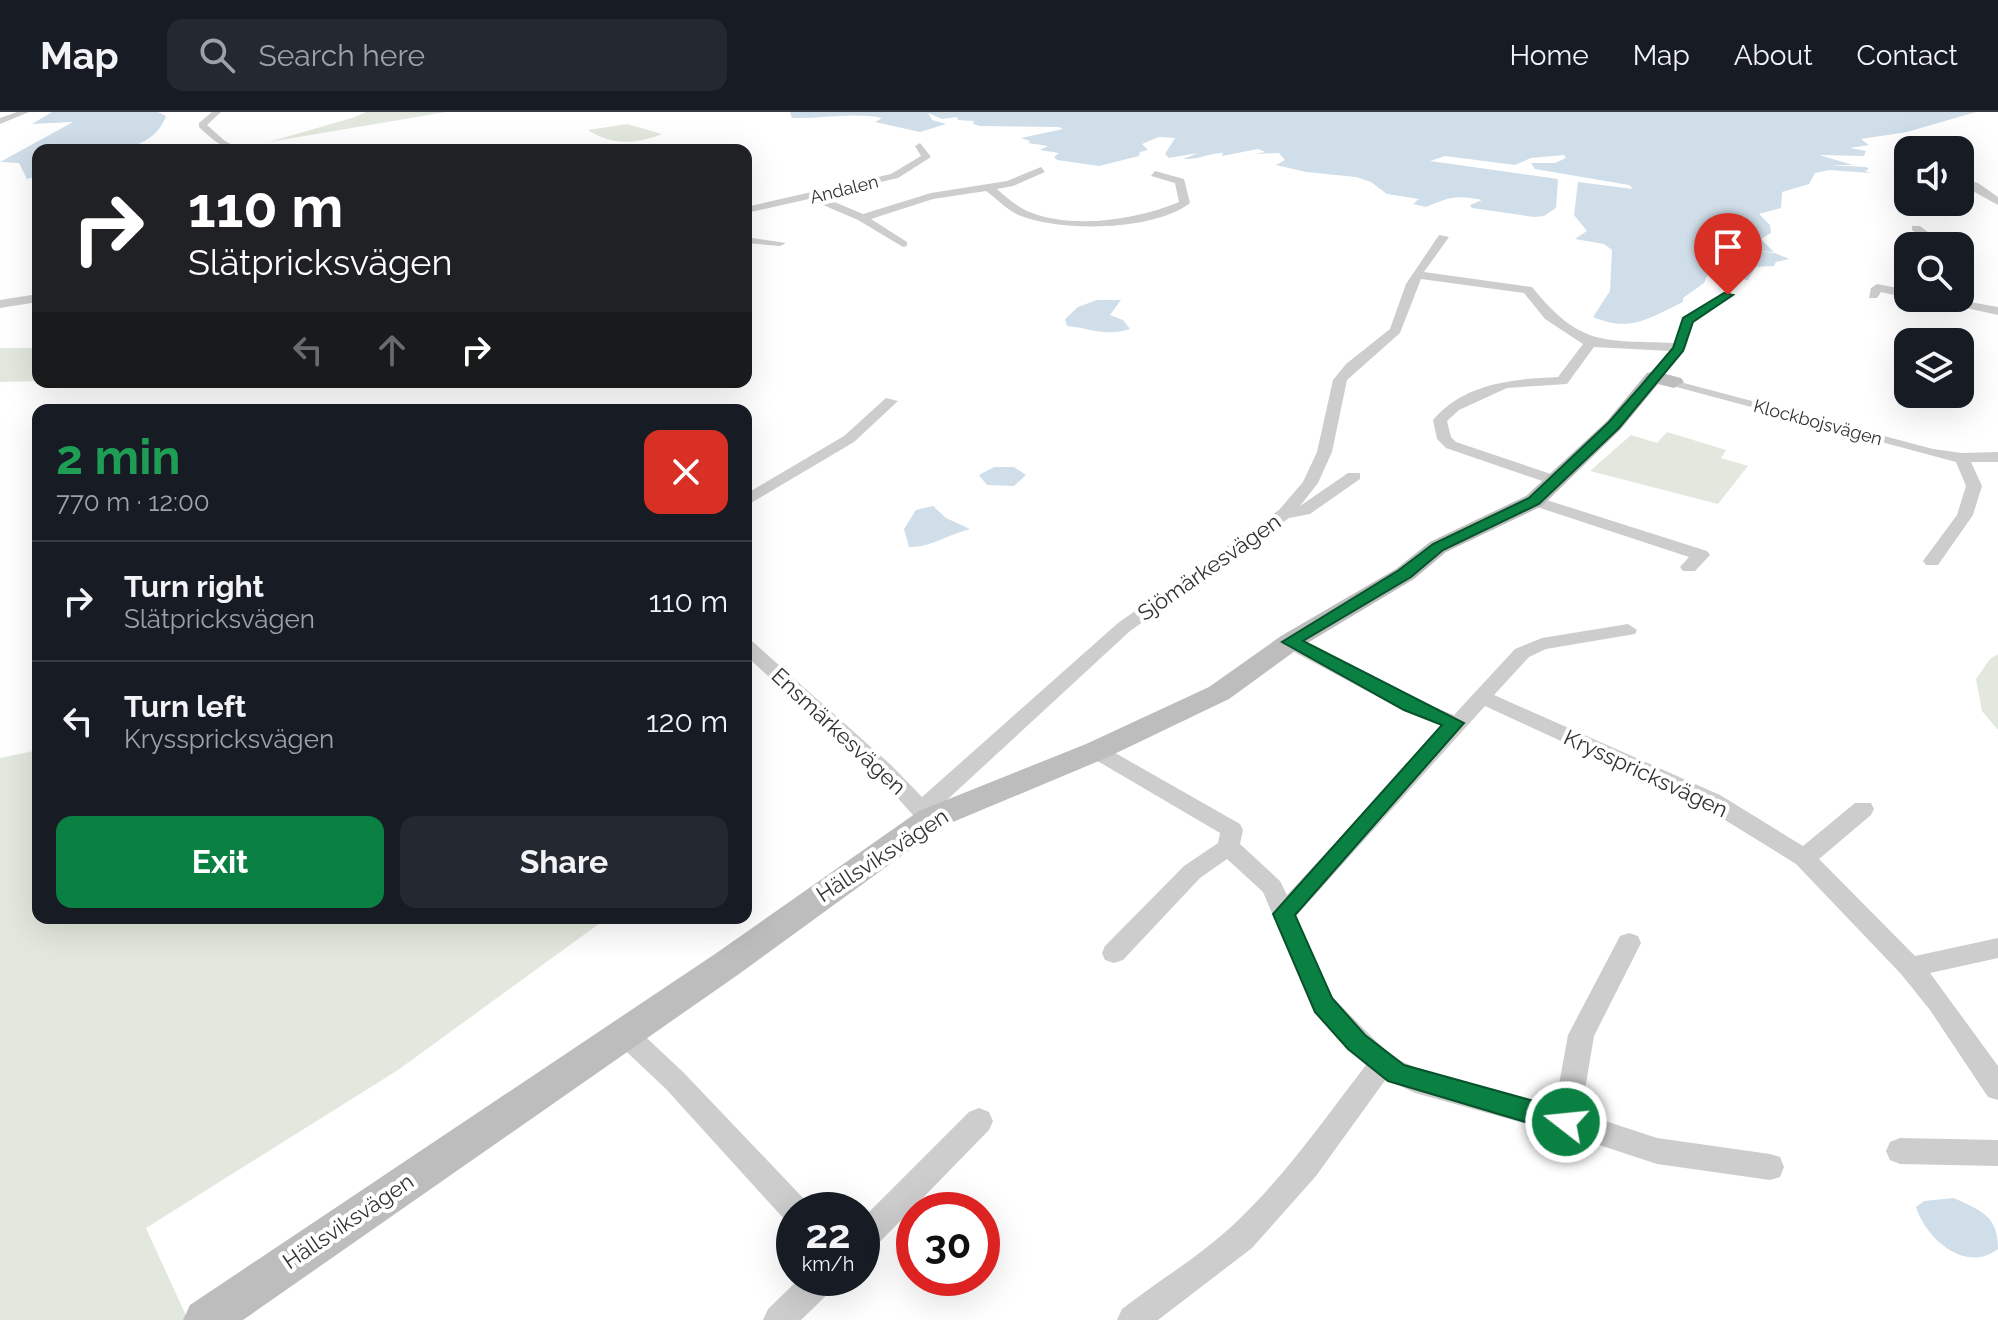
<!DOCTYPE html>
<meta charset="utf-8">
<style>
:root{--surface:#171b24;--page:#242831;--text:#f1f3f6;--muted:#9ea1a6;--line:#363941;--accent:#0b8043}
body{margin:0;font-family:Raleway,sans-serif;background:var(--page);color:var(--text);height:100vh;display:flex;flex-direction:column;font-size:30px;white-space:nowrap}
*{box-sizing:border-box;margin:0}
p{font-size:26px;color:var(--muted)}
.icon{flex:none;width:44px;height:44px;fill:none;stroke:currentColor;stroke-width:2;stroke-linecap:round;stroke-linejoin:round}
.map{position:relative;flex:1;overflow:hidden}
.details{position:absolute;left:32px;top:292px;width:720px;height:520px;display:flex;flex-direction:column;background:var(--surface);border-radius:16px;box-shadow:0 8px 32px #0002}
.details>*{flex:none}
.top-card{position:absolute;left:32px;top:32px;width:720px;height:244px;border-radius:16px;box-shadow:0 8px 32px #0002;background:#202124;color:#fff;overflow:hidden}
.controls{position:absolute;left:1894px;top:24px;display:grid;gap:16px}
.controls a{display:grid;place-items:center;width:80px;height:80px;border-radius:16px;background:var(--surface);box-shadow:0 8px 32px #0002;font-size:40px}
.speed{position:absolute;left:776px;top:1080px;display:flex;gap:16px;font-size:40px;font-weight:700;text-align:center}
.speed>*{display:grid;place-content:center;width:104px;height:104px;border-radius:50%;background:var(--surface);box-shadow:0 8px 32px #0002;line-height:1}
.speed small{font-size:20px;font-weight:400}
.speed .limit{border:12px solid #d22;background:#fff;color:#111}
.pin{position:absolute;display:grid;place-items:center;width:68px;height:68px;color:#fff;margin:-82px -34px;border-radius:50% 50% 50% 0;rotate:-45deg;box-shadow:0 0 8px #0007}
.pin .icon{rotate:45deg}
.me{position:absolute;width:88px;margin:-44px;rotate:286deg;stroke-linejoin:round;filter:drop-shadow(0 0 6px #0008)}
.turn{display:flex;align-items:center;gap:28px;height:168px;padding:0 24px;font-size:36px}
.turn .icon{width:104px;height:104px;stroke-width:2.5}
.turn b{display:block;font-size:56px;line-height:68px}
.lanes{display:flex;align-items:center;height:76px;padding:0 24px;background:#0003;justify-content:center;gap:40px;direction:ltr}
.lanes .off{opacity:.35}
.round{display:grid;place-items:center;flex:none;width:84px;height:84px;border-radius:16px;background:var(--page)}
.headline{display:flex;align-items:center;justify-content:space-between;height:136px;padding:0 24px}
h1{font-size:48px;font-weight:700;line-height:60px;color:#1e9e55}
.button{display:flex;gap:16px;margin-top:auto;padding:16px 24px}
.button a{flex:1;height:92px;border-radius:16px;background:var(--accent);color:#fff;font-size:32px;font-weight:700;line-height:92px;text-align:center}
.button a+a{background:var(--page);color:var(--text)}
ul{padding:0;list-style:none}
li{display:flex;align-items:center;gap:24px;height:120px;padding:0 24px;border-top:2px solid var(--line)}
li div{flex:1}
li b{display:block;font-size:30px}
li em{font-style:normal}
header{display:flex;align-items:center;gap:48px;box-sizing:border-box;height:112px;padding:0 40px;background:var(--surface);border-bottom:2px solid var(--line)}
header strong{font-size:38px}
nav{display:flex;gap:44px;margin-inline-start:auto;font-size:28px}
.search{width:560px;height:72px;background:var(--page);display:flex;align-items:center;gap:20px;box-sizing:border-box;padding:0 28px;border-radius:16px;color:var(--muted);font-size:30px}
.map>svg:first-child{display:block}
.green{fill:#e2e8dd}
.water{fill:#cfdee9}
.lines{fill:none;stroke-linecap:round;stroke-linejoin:round}
.street{fill:#cdcdcd;fill-rule:evenodd}
.secondary{fill:#bdbdbd;fill-rule:evenodd}
.route{fill:#0b8043;stroke:#07532c;stroke-width:2}
.labels{text-anchor:middle;dominant-baseline:central;stroke-width:8;stroke-linejoin:round;paint-order:stroke}
.far-street-label{font-size:18px;fill:#333;stroke:#fff}
.street-label{font-size:22px;fill:#333;stroke:#fff}
</style>
<header>
<strong>Map</strong>
<div class="search"><svg class="icon" aria-label="search" viewBox="0 0 24 24"><circle cx="10" cy="10" r="6"/><path d="M15 15l6 6"/></svg>Search here</div>
<nav><a>Home</a><a>Map</a><a>About</a><a>Contact</a></nav>
</header>
<div class="map">
<svg width="1998" height="1208" viewBox="0 0 1998 1208">
<rect width="100%" height="100%" fill="#fff"/>
<path class="green" d="M366 0H446L269 30 355 5Z
M627 12 662 22C637 32 612 34 588 18Z
M0 236H38V269L0 270Z
M1667 320 1726 338 1721 346 1748 354 1718 392 1590 359 1631 323 1657 331Z
M1998 542V618L1982 599 1976 567 1990 547Z
M38 638V806H607L398 958 146 1116 188 1208H0V646Z"/>
<path class="water" d="M52 0H158L166 4C149 51 78 38 38 38V64L27 67 19 51 0 50 73 10 32 12Z
M790 0H1976L1907 20 1861 27 1869 33 1850 36 1866 39 1864 44 1819 43 1853 53H1828L1866 55 1869 57 1865 59 1871 61 1829 58 1815 61 1809 72 1782 80 1781 96 1759 102 1770 113 1771 121 1761 127 1774 140 1742 138 1775 141 1789 147 1776 150 1774 154 1756 155 1748 168 1734 166 1738 162 1734 160 1740 157 1736 154 1739 150 1709 160 1704 171 1683 186V190C1649 206 1631 221 1593 205L1610 179 1612 138 1604 132 1575 127 1587 119 1574 103 1578 70 1633 77 1629 73 1535 57 1531 51H1555L1566 46 1564 43 1531 46 1515 53 1445 44 1430 49 1558 67 1556 96 1544 104 1534 105 1472 96 1470 93 1482 88C1455 82 1446 87 1426 95L1413 92 1419 87 1387 82 1371 70 1356 65 1306 60 1276 53 1285 48 1279 41 1254 42 1265 40 1258 37 1222 44 1223 41C1208 41 1199 48 1183 47L1198 41 1169 46 1165 42 1175 26 1159 25 1142 32 1148 38 1140 40 1139 44 1099 54 1057 48 1054 45 1059 41 1040 38 1048 34 1028 31 1030 29 1021 26 1063 17 1059 15 980 14 973 12 974 9 958 8 957 5 942 7 928 1 932 8 946 12 920 20 875 10 882 6C853 0 821 7 792 6Z
M1097 188H1121L1110 203 1123 208 1130 217C1106 225 1089 216 1067 214L1065 207 1078 195Z
M994 355H1014L1026 363 1014 374 987 373 979 363Z
M933 394 946 406 970 417C950 422 929 436 909 435L904 417 916 398Z
M1954 1086C1981 1099 1998 1103 1998 1137 1966 1162 1926 1127 1916 1095L1924 1089Z"/>
<g class="lines">
<path class="street" d="M17 0H29L0 12V6Z
M212 0H221L207 13 225 29 243 38C223 38 213 28 199 15V11Z
M920 31 931 45 898 66 820 84 863 102 931 81 1007 69 1041 55 1045 60 1013 74 997 77C1006 85 1016 94 1027 99 1072 118 1136 108 1179 90L1175 71 1151 64 1155 59 1184 67 1190 91C1154 119 1063 120 1021 104 1008 99 997 87 986 79L933 87 871 107 907 130V134L903 135 858 108 809 87 746 101V95L891 62 921 44 915 34Z
M1900 54 1908 55V61L1897 59Z
M1960 66 1978 71 1998 85V93L1960 72Z
M1912 114H1920L1933 124 1922 134H1909L1920 124 1912 118Z
M1439 123 1449 125 1424 160 1532 175C1581 235 1602 228 1674 231L1683 205 1724 180 1734 183 1693 210 1686 236 1659 268 1647 265 1670 239 1594 235 1567 272 1507 276 1459 298 1447 309 1451 325 1456 330 1563 366 1565 369 1557 374 1446 336 1437 327 1433 308C1464 271 1513 267 1558 265L1583 232 1545 207 1524 181 1421 167 1400 221 1347 268 1332 340 1318 371 1300 394 1348 361H1360V367L1310 402 1289 406 1130 519 935 699 941 707 938 713H922L877 663 746 544V528L753 530 891 653 922 685 1118 511 1279 398 1303 370 1317 340 1333 268 1346 252 1390 217 1406 172Z
M746 125 786 131 780 134 746 131Z
M1877 172 1908 178V186L1881 180 1877 186H1869L1871 176Z
M38 182V190L0 196V188Z
M1921 186H1947L1998 195V203Z
M1669 267 1933 337 1962 341 1998 340V350H1971L1982 374 1973 403 1938 453H1926L1923 449 1957 403 1966 374 1956 350 1669 273Z
M886 286 898 289 854 330 746 394V382L844 324Z
M1534 384 1707 439 1710 443 1695 459H1683L1680 455 1689 445 1528 392 1526 389Z
M1628 512 1637 518 1635 522 1546 537 1529 545 1494 583 1720 683 1803 734 1855 691H1871L1874 697 1871 703 1819 747 1915 844 1998 826V846L1930 861 1998 954V988L1988 985 1930 898 1901 862 1796 752 1704 695 1485 594 1296 804 1333 886 1391 944 1420 958 1555 994 1568 923 1620 824 1629 821 1638 824 1641 831 1594 924 1581 1001 1657 1026 1770 1042 1780 1045 1784 1055 1780 1065 1770 1068 1657 1052 1578 1026 1415 981 1386 967 1316 1064 1252 1136 1158 1208H1117L1122 1197C1158 1169 1197 1146 1231 1115 1283 1067 1323 1009 1366 953L1314 901 1263 780 1227 747 1200 766 1123 848 1114 851 1105 848 1102 841 1105 834 1184 754 1218 731 1220 721 1089 644 1086 639 1089 634H1103L1240 712 1243 718 1240 732 1280 769 1287 783 1444 614 1404 599 1283 534 1281 530 1283 526H1297L1418 589 1454 603 1515 537 1542 526Z
M623 909 632 912 684 961 805 1088 810 1098H794V1112L785 1108 666 977 614 928 610 920 614 912Z
M979 996 989 1000 993 1009 989 1018 872 1138 862 1143V1107L969 1000Z
M1900 1026 1998 1028V1054L1900 1052 1890 1048 1886 1039 1890 1030Z
M800 1166H837L833 1177 801 1208H763L768 1197Z"/>
<path class="secondary" d="M1654 259 1681 266 1684 270 1674 276 1658 272 1621 317 1542 394 1446 440 1414 467 1299 536 1229 587 1106 646 941 715 739 862 243 1208H183L190 1193 715 842 919 699 1086 632 1209 575 1281 524 1396 457 1430 430 1526 384 1607 309 1647 261Z"/>
</g>
<path class="route" d="M1724 181 1733 183 1693 210 1683 239 1619 316 1539 392 1443 438 1411 465 1303 529 1464 611 1295 803 1332 886 1365 923 1404 953 1566 998 1575 1002 1579 1010 1575 1018 1566 1022 1388 969 1348 937 1315 900 1273 802 1442 613 1404 598 1282 530 1399 458 1433 432 1529 386 1609 310 1639 276 1673 236 1683 206Z"/>
<g class="labels">
<g class="far-street-label">
<text transform="translate(844 77) rotate(-14)">Andalen</text>
<text transform="translate(1818 310) rotate(15)">Klockbojsvägen</text>
</g>
<g class="street-label">
<text transform="translate(1209 455) rotate(-35)">Sjömärkesvägen</text>
<text transform="translate(839 619) rotate(43)">Ensmärkesvägen</text>
<text transform="translate(1646 661) rotate(25)">Krysspricksvägen</text>
<text transform="translate(882 743) rotate(-33)">Hällsviksvägen</text>
<text transform="translate(348 1109) rotate(-34)">Hällsviksvägen</text>
</g>
</g>
</svg>
<div class="controls">
<a><svg class="icon" aria-label="sound" viewBox="0 0 24 24"><path d="M4 9h4l5-4v14l-5-4H4zM17 9q2 3 0 6"/></svg></a>
<a><svg class="icon" aria-label="search" viewBox="0 0 24 24"><circle cx="10" cy="10" r="6"/><path d="M15 15l6 6"/></svg></a>
<a><svg class="icon" aria-label="layers" viewBox="0 0 24 24"><path d="M12 4l9 5-9 5-9-5zM3 14l9 5 9-5"/></svg></a>
</div>
<div class="speed"><div>22<small>km/h</small></div><div class="limit">30</div></div>
<div class="pin" style="left:1728px;top:183px;background:#d93025"><svg class="icon" aria-label="arrive" viewBox="0 0 24 24"><path d="M6 21V4h12l-3 4 3 4H6"/></svg></div>
<svg class="me" style="left:1566px;top:1010px" viewBox="-20 -20 40 40"><circle r="17" fill="#0b8043" stroke="#fff" stroke-width="3"/><path d="M0-11L8 9 0 5-8 9z" fill="#fff"/></svg>
<div class="top-card">
<div class="turn"><svg class="icon" aria-label="right" viewBox="0 0 24 24"><path d="M7 20v-9h11M14 6l5 5-5 5"/></svg><div><b>110 m</b>Slätpricksvägen</div></div>
<div class="lanes"><svg class="icon off" aria-label="left" viewBox="0 0 24 24"><path d="M17 20v-9H6M10 6l-5 5 5 5"/></svg><svg class="icon off" aria-label="ahead" viewBox="0 0 24 24"><path d="M12 20V5M6 11l6-6 6 6"/></svg><svg class="icon" aria-label="right" viewBox="0 0 24 24"><path d="M7 20v-9h11M14 6l5 5-5 5"/></svg></div>
</div>
<section class="details">
<div class="headline"><div><h1>2 min</h1><p>770 m · 12:00</p></div><a class="round" style="background:#d93025;color:#fff"><svg class="icon" aria-label="close" viewBox="0 0 24 24"><path d="M6 6l12 12M18 6L6 18"/></svg></a></div>
<ul>
<li><svg class="icon" aria-label="right" viewBox="0 0 24 24"><path d="M7 20v-9h11M14 6l5 5-5 5"/></svg><div><b>Turn right</b><p>Slätpricksvägen</p></div><em>110 m</em></li>
<li><svg class="icon" aria-label="left" viewBox="0 0 24 24"><path d="M17 20v-9H6M10 6l-5 5 5 5"/></svg><div><b>Turn left</b><p>Krysspricksvägen</p></div><em>120 m</em></li>
</ul>
<div class="button"><a>Exit</a><a>Share</a></div>
</section>
</div>
